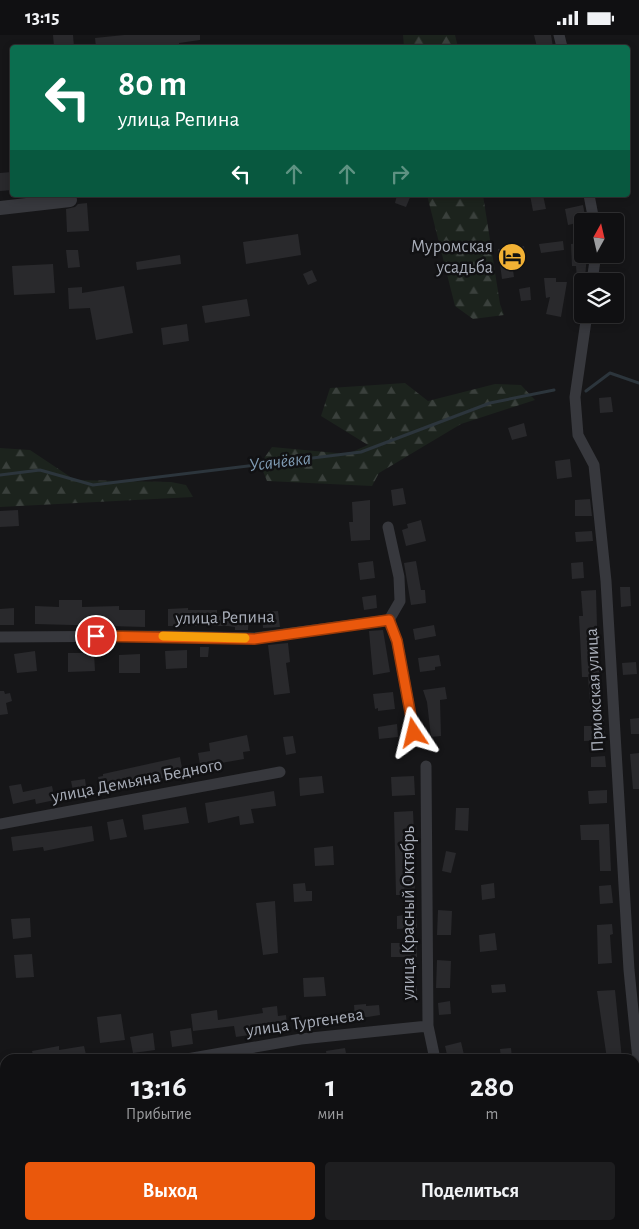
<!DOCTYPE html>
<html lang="ru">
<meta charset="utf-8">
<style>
:root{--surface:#101012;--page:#1e1e20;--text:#f1f3f6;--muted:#9c9d9f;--line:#303032;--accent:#ea580c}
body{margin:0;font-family:"Alegreya Sans",sans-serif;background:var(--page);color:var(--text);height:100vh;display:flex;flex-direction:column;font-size:19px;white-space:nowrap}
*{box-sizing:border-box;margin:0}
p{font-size:16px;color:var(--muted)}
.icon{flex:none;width:28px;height:28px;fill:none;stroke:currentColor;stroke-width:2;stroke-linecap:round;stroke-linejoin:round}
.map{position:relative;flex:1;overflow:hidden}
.side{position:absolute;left:0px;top:1019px;width:640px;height:176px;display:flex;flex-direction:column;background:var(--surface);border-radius:15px 15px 0 0;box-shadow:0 2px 8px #0003,0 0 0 1px var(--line)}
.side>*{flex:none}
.hud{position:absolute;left:10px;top:10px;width:620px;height:152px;border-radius:5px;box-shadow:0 2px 8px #0003,0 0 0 1px var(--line);background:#0b6e4f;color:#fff;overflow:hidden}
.needle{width:32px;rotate:8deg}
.tools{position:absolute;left:574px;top:178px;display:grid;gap:10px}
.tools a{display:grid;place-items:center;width:50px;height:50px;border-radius:5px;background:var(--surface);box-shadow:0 2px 8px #0003,0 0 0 1px var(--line);font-size:25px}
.pin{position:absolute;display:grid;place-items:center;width:42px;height:42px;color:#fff;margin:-21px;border:2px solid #fff;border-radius:50%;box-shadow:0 1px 5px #0007}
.me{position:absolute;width:55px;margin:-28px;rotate:350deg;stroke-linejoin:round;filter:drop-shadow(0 0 4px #0008)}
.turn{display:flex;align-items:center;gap:18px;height:105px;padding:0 25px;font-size:22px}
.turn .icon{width:65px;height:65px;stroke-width:2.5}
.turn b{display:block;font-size:35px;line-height:42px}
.lanes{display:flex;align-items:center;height:48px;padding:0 25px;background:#0003;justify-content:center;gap:25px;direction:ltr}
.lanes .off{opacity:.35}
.eta{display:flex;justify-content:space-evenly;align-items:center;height:85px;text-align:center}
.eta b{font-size:30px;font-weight:700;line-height:35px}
.button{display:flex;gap:10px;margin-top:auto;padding:10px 25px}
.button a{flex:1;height:58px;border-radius:5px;background:var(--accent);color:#fff;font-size:20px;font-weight:700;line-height:58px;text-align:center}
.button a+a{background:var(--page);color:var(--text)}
.status{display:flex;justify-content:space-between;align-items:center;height:35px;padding:0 25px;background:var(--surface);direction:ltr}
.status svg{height:14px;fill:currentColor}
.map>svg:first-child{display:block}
.forest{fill:url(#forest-firs)}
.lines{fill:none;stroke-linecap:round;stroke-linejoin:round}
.stream{stroke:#2c353c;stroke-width:3}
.building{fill:#29292c}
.minor{stroke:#37383d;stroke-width:11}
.tertiary{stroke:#37383d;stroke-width:14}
.route-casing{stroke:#983908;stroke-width:12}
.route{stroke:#ea580c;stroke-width:9}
.slow{stroke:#f59e0b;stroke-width:9}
.labels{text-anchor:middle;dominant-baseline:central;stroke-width:5;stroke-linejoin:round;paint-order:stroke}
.poi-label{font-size:18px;fill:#a8adb8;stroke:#111113;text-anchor:end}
.street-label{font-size:18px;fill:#a8adb8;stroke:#111113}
.water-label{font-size:19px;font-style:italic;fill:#7f9bb3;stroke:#111113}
</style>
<div class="status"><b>13:15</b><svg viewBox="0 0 49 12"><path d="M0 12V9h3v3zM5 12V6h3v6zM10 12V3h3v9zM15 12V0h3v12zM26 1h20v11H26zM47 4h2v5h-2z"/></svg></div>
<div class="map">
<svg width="639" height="1194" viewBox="0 0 639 1194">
<defs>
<pattern id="forest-firs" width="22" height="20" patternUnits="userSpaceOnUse" patternTransform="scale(1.25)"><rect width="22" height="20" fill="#1c231d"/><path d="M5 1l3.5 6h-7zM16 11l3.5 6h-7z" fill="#3a403c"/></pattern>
</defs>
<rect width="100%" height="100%" fill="#161618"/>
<path class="forest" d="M403 0H455L458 12H404Z
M427 160H483L500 269 504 280 473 284 455 271Z
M405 348 428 366 495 349 521 350 535 365 461 389 379 438 372 451 267 446 260 429 272 412 347 419 368 410 321 381 330 353Z
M0 413 30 415 75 445 171 447 186 450 193 462 0 472Z"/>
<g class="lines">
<path class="stream" d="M586 356 610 338 639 348
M0 440 40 435 93 450 361 417 490 368 554 355"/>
</g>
<path class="building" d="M53 0H73L74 12H54Z
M124 0H200V5L179 8V12H96L95 3Z
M534 0H551L553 12H537Z
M12 137V155L0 156V138Z
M397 160H411L406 172 395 168Z
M530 160H543L546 174 533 176Z
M87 168 89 196 67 197 66 174 75 172 78 169Z
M583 170 586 186 568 190 565 174Z
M298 199 301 220 246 229 243 207Z
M563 206 564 215 541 218 539 209Z
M582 208V219H587L585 243 577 244 576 231H572L571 209Z
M524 211 526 224H520L521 234 513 235 514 242 502 244 498 214Z
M66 215H78L80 232 68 233Z
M180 220 181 229 137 235 136 227Z
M53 229 55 258 14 260 12 231Z
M312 235 317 246 308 250 303 239Z
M544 243H556V247H567L561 282 546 279 550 262 546 263Z
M124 251 133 298 96 305 90 273 69 274 68 253 82 252V258Z
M530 252 531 265 521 266 519 254Z
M247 264 250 281 205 288 202 271Z
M187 289 189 306 163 310 161 293Z
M611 362 613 377 600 378 599 363Z
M524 388 527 401 512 405 508 393Z
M570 424 572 442 557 444 555 426Z
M403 453 406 469 393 471 391 455Z
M590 464 592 481H575V465Z
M370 465V505L351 506 349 487H353L352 467Z
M18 475 19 491 0 492V476Z
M421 485 426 506 406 511 402 495 408 493 407 489Z
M592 496 593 506 576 507 575 497Z
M373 526 375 543 360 545 358 528Z
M416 526 421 555H425L426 568 411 570 404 528Z
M583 527 584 543 572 544 571 528Z
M620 552H630L631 571 621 572Z
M596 555 598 627H600L605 705 584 706V691H592L588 642H582L579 581H583L581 556Z
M376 560 377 573 364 575 362 562Z
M59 565H82V572L119 571V575H145V592L35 589V571L59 572Z
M14 573V590H0V574Z
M188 573V575H217V581L249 579 248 595H235V592L228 591H168V574Z
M278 576 280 592 263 593 262 577Z
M434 590 436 601 415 605 413 594Z
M383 595 390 637 373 640 369 596Z
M288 608 290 627 286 628 290 658 274 660 268 610Z
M200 612H209L208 622H200Z
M187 615V633L166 634 165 616Z
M35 616 37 636 17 638 14 619Z
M68 618H94L95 636 68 637Z
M140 619V638H119V620Z
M439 620 441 631 435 632V635L420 637 418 623Z
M636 627 637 639 623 640 622 628Z
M445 652 447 664 440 665 441 701 431 702 427 667 423 655Z
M0 656H4L5 659 10 658 12 666 6 668 8 679 0 680Z
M393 657 395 674 378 676V673L375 674 373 659Z
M639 683V699H631L630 684Z
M397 689 398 702 379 704 378 692Z
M247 700 250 716 243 717 244 724 221 728V732L201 735 198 718 210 716 209 708Z
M293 701 296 718 286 720 283 702Z
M639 718V754H633L630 719Z
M605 721 606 732H591V722Z
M180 722 183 739 101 756 98 742 103 741V739Z
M322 741 324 758 300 761 299 743Z
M414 741 415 760 392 761 391 742Z
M85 744 87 759 74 761 71 746Z
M21 749 23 757 52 751 55 765 36 769 35 764 13 769 9 751Z
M607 755V768L589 769 588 756Z
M274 756 276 771 251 774 254 788 240 790 239 781 208 788 205 768Z
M186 772 189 788 144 795 142 780Z
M456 773H469L468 796 455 795Z
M413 776 414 798H412L417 893 397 894V881L405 880V860H396L394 777Z
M123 784 127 802 110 805 107 787Z
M609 789 611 836H600L599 805H581L580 790Z
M92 791 94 806 44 816 43 812 13 816 11 802Z
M333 811 334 830 315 831 314 813Z
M446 816 456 818 451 838 442 836Z
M305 848 306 856H312V866L294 867 293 849Z
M494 848 495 863 482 865 481 850Z
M611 850 613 868 600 869 599 851Z
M275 866 278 918 263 920 256 868Z
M438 875 452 876 451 900H437Z
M30 883 31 902 13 904 11 884Z
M612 889 613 899 610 900 612 928 598 929 597 890Z
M495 898 497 915 480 917 479 900Z
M391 908H417V922H391Z
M32 919 34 942 16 943 14 920Z
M437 925 451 926 450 953H436Z
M324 942 326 961 304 962 303 943Z
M505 949 506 957 492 958 491 950Z
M417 951V964H407L406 952Z
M615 955 622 1024H607L597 956Z
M450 966 451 979 439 980 438 968Z
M366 969V971L379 970 380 980 355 984 354 970Z
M277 971 278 981 286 980 287 991 255 995 256 999 236 1002 234 991 193 996 191 979 217 975 218 985 263 978 262 973Z
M121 979 125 1005 100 1008 97 982Z
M191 993 193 1009 172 1012 170 996Z
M153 998 155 1015 133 1018 130 1002Z
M461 1007 465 1024H448L445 1011Z
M59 1011V1015L84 1011 87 1024H34L32 1016Z
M345 1013 347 1024H327L326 1016Z
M511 1013 512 1024H501L500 1014Z"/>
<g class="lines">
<path class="minor" d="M559 0 562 12
M589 160 594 186
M592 246 596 219
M587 279 575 362 578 400 594 430 606 546 629 935 639 1035
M388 492 399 542 400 566 389 585 397 606 414 698
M0 602 172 601 254 603 389 585
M426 731 428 991 435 1024
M0 789 280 737
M187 1024 301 1004 428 991
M0 1055 5 1054
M472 1190 473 1194
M322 1194 329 1192"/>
<path class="tertiary" d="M0 173 70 165"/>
</g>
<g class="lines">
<defs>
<path id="route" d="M96 601 254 604 389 585 397 606 414 698"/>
</defs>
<use href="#route" class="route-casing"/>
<use href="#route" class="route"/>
<path class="slow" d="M163 601 245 603"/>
</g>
<defs>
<symbol id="hotel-disc" viewBox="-11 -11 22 22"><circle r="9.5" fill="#f2b134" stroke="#111113"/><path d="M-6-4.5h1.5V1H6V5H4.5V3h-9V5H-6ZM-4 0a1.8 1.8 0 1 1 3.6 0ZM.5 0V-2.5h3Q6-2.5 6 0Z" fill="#111"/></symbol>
</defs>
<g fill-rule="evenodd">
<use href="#hotel-disc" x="496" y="206" width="32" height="32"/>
</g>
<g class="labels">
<g class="poi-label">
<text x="493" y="212">Муромская<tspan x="493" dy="21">усадьба</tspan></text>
</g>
<g class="street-label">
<text transform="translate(225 583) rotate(-1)">улица Репина</text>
<text transform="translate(595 655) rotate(-93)">Приокская улица</text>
<text transform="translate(137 746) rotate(-11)">улица Демьяна Бедного</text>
<text transform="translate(409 878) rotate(-90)">улица Красный Октябрь</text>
<text transform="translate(305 988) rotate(-8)">улица Тургенева</text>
</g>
<g class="water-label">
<text transform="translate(280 427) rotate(-7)">Усачёвка</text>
</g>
</g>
</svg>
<div class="tools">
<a><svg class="needle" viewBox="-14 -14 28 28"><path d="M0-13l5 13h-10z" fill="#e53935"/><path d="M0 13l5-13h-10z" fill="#9c9d9f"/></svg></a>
<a><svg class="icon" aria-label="layers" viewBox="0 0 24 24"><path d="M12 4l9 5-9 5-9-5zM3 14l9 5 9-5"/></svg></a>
</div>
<div class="pin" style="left:96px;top:601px;background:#d93025"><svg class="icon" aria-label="arrive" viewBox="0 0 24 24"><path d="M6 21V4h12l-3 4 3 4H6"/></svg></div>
<svg class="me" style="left:414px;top:698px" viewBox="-20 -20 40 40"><path d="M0-17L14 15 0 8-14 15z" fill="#ea580c" stroke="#fff" stroke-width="4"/></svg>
<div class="hud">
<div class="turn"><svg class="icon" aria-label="left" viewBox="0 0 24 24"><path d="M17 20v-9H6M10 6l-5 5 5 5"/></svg><div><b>80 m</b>улица Репина</div></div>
<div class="lanes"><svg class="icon" aria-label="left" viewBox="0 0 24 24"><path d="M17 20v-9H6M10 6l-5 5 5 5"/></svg><svg class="icon off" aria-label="ahead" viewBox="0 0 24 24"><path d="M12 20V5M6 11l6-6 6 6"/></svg><svg class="icon off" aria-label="ahead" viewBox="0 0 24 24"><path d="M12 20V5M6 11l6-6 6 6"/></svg><svg class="icon off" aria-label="right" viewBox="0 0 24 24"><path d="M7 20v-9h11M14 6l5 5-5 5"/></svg></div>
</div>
<section class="side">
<div class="eta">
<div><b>13:16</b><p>Прибытие</p></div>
<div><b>1</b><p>мин</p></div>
<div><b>280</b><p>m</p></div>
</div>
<div class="button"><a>Выход</a><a>Поделиться</a></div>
</section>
</div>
